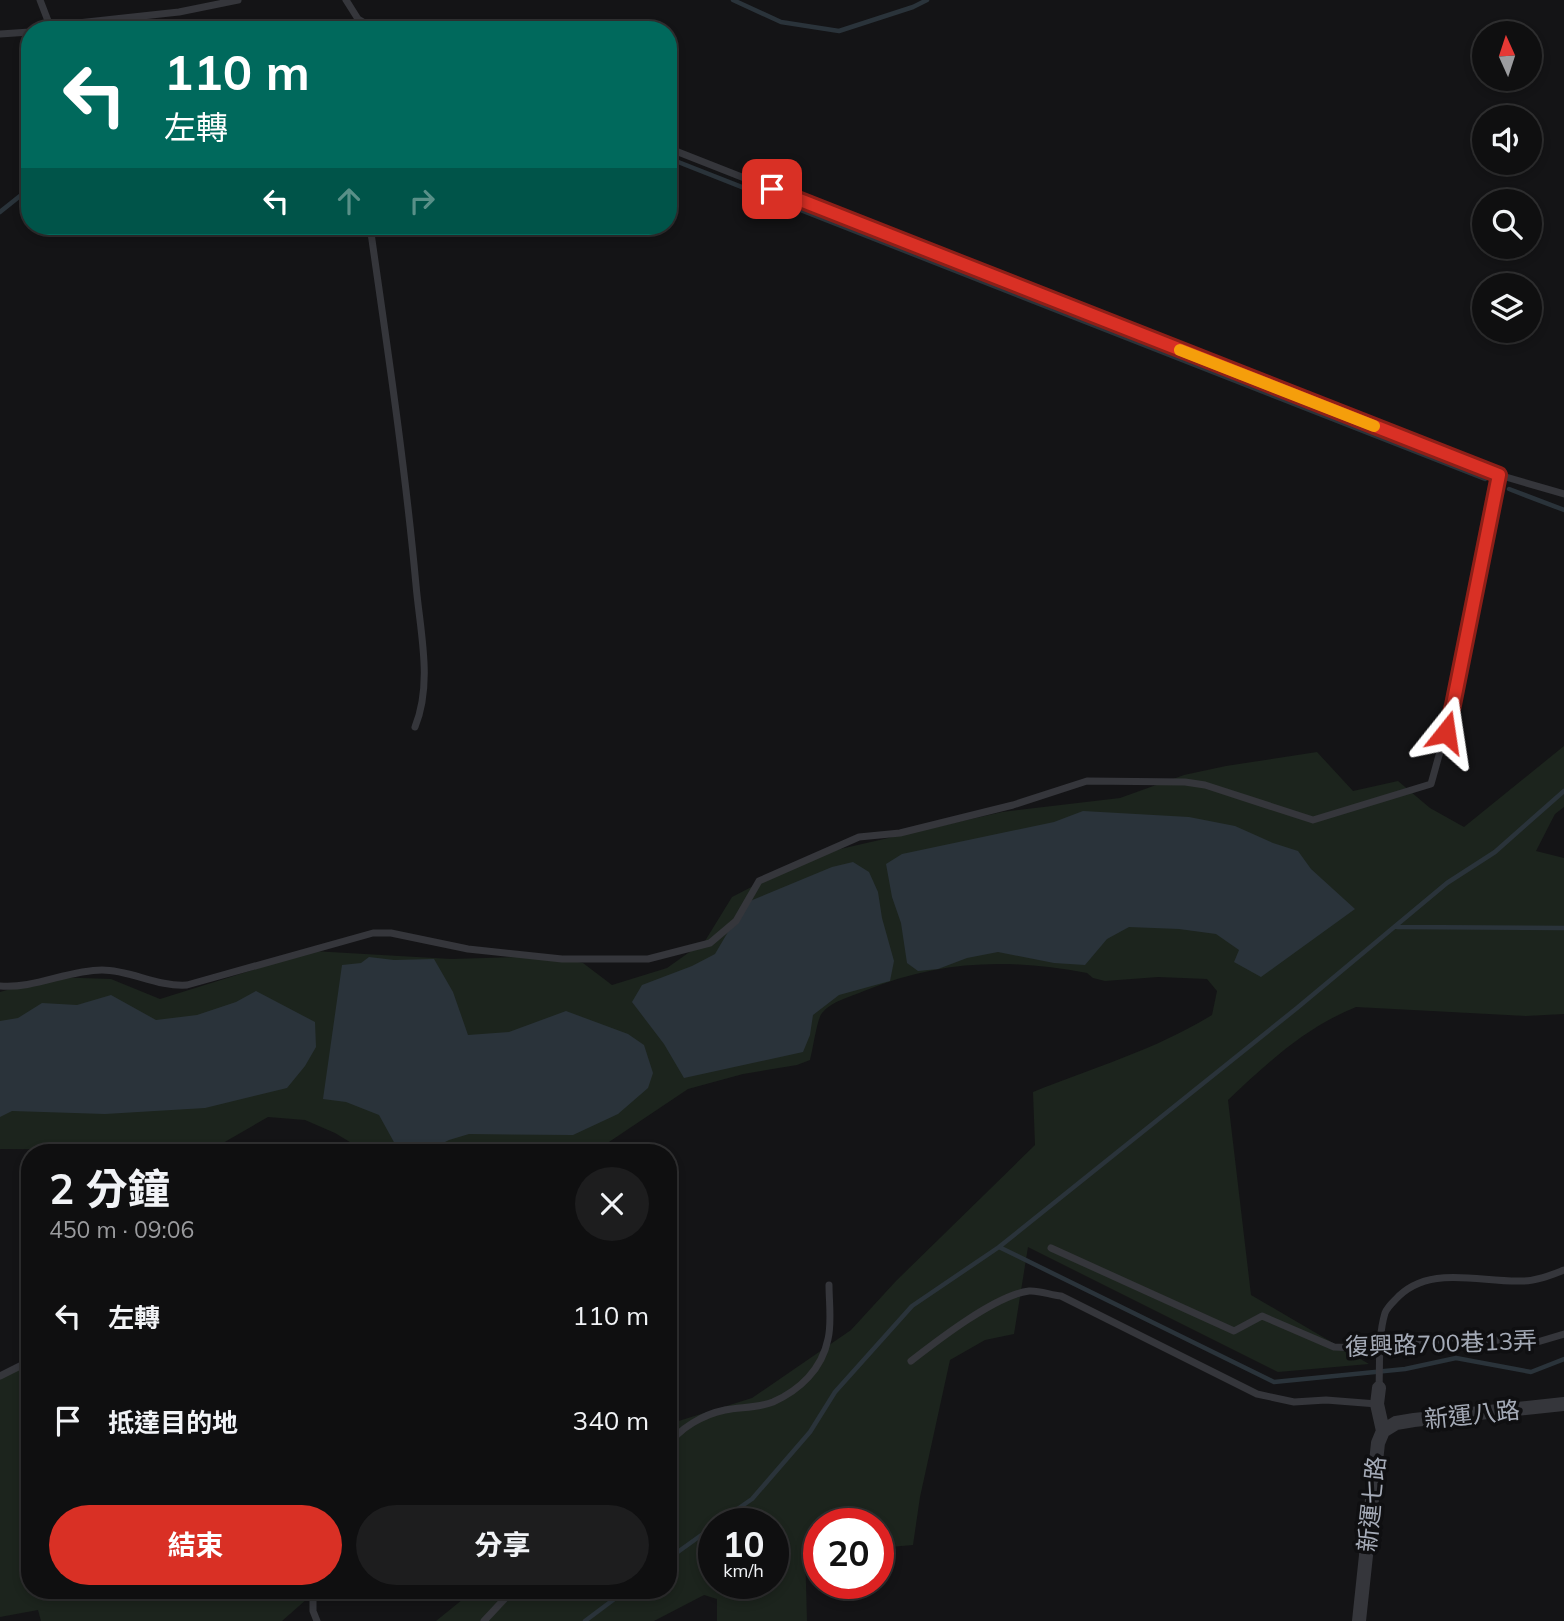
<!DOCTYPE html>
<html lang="zh-TW">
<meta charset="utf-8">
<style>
:root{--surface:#0f0f10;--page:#1d1d1e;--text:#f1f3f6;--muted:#9b9c9f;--line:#2f2f30;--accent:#d93025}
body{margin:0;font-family:Mulish,"Noto Sans TC",sans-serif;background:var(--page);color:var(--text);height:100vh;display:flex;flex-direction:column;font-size:26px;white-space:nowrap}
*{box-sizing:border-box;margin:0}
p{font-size:23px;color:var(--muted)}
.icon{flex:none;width:38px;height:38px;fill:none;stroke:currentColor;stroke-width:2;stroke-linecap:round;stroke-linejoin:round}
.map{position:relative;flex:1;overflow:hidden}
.panel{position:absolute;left:21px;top:1144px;width:656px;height:455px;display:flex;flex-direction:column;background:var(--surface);border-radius:28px;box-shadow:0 4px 10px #0003,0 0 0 2px var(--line)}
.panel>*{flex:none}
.guide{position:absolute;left:21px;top:21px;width:656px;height:214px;border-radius:28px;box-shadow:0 4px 10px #0003,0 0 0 2px var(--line);background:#00695c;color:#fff;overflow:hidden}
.needle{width:46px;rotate:357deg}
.buttons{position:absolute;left:1472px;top:21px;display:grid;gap:14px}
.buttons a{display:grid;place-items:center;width:70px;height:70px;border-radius:50%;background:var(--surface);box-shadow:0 4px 10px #0003,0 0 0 2px var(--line);font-size:35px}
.speed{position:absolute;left:698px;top:1508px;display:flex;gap:14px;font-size:35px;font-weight:700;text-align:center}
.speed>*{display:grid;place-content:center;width:91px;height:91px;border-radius:50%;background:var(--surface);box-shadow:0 4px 10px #0003,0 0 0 2px var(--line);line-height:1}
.speed small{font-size:18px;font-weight:400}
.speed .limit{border:10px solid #d22;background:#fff;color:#111}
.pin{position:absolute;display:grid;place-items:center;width:60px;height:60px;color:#fff;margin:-30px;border-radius:14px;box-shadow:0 4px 10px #0006}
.me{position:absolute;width:77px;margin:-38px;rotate:15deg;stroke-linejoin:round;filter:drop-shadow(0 0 5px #0008)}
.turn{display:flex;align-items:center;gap:24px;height:147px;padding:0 28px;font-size:32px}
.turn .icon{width:91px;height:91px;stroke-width:2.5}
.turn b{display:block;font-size:49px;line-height:60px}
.lanes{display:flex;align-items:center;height:66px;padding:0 28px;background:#0003;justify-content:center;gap:35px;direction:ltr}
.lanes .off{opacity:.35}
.round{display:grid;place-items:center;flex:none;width:74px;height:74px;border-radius:37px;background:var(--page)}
.overview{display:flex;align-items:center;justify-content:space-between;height:119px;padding:0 28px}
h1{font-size:42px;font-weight:700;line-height:52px}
.button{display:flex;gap:14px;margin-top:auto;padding:14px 28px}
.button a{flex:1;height:80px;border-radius:42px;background:var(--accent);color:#fff;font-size:28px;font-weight:700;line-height:80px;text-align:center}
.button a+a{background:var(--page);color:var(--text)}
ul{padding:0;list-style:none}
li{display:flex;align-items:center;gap:21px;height:105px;padding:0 28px}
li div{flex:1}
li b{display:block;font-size:26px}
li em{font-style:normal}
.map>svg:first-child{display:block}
.green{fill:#1c241d;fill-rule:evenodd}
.water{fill:#2a333a}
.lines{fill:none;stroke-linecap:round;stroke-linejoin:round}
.stream{stroke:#2a333a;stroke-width:4.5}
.service{stroke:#35363b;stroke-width:7}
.minor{stroke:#35363b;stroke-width:14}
.route-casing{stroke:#8d1f18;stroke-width:18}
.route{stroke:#d93025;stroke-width:12}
.slow{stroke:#f59e0b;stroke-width:12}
.labels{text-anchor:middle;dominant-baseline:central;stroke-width:7;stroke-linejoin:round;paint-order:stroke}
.street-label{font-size:24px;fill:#a5abb7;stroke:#0f0f11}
</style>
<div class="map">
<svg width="1564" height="1621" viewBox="0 0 1564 1621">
<rect width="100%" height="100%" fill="#141416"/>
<path class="green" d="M1564 746V807L1555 814 1536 851 1564 858V1014L1526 1016 1356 1007C1306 1027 1267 1063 1228 1100L1251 1295 1369 1364 1278 1372 1028 1247 1014 1334 985 1340 950 1360 920 1497 913 1545 879 1548 878 1524H819V1547H805L807 1621H717V1599L704 1595 654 1621H436L473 1591H668L669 1424 752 1398 851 1330 896 1281 1035 1145 1033 1092C1093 1068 1157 1049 1212 1015L1217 991 1207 979 1158 977 1105 981 1093 978 1087 973C1008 958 939 960 864 991 850 997 832 1001 822 1013 817 1019 813 1049 810 1060L797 1065 743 1074 688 1089 600 1148 587 1153H368L335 1133 305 1120 268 1117 216 1147 159 1150 0 1149V992L51 977 111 979 160 999 313 951 451 959 552 956 583 963 612 985 667 968 705 941 732 897 814 855 1002 812 1120 798 1184 775 1226 766 1317 752 1353 791 1398 781 1430 808 1464 827ZM714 1524H774V1584H714Z
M30 1364V1591H316L282 1621H41L38 1610 0 1617V1376Z"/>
<path class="water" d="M1083 811 1189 817 1235 826 1273 843 1298 851 1311 869 1355 909 1261 977 1234 962 1239 950 1216 934 1179 929 1129 927 1107 939 1085 965 1054 963 998 952 967 958 938 969 918 971 907 963 901 923 892 897 886 864 902 854 1054 822Z
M853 862 869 872 878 892 882 918 894 961 890 981 839 995 813 1015 810 1035 803 1052 684 1078 664 1044 632 1002 642 985 692 966 715 954 745 903 832 867Z
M369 957 394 960 434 959 453 992 468 1035 509 1032 566 1011 628 1034 644 1045 653 1073 648 1088 618 1114 573 1135 469 1134 449 1140 423 1153H413L395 1144 379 1115 346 1102 323 1099 342 965 361 963Z
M256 991 315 1022 316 1047 305 1066 287 1088 205 1108 105 1114 12 1111 0 1117V1021L18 1018 42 1003 77 1005 111 995 156 1020 197 1015 236 1002Z"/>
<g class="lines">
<path class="stream" d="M733 0 781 22 839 31 913 7 927 0
M668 158 1485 479
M0 212 30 188
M1509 489 1564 510
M1397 927 1564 928
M999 1247 1297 1008 1447 883 1495 852 1564 791
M716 1524 752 1499 810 1432 835 1392 912 1306 999 1247 1274 1382 1405 1369 1456 1358 1531 1372 1564 1359
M668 1559 714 1526
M585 1621 625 1591"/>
<path class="service" d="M40 0 50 26
M346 0 358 19 376 30
M38 30 50 26 179 12 238 0
M354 30 358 19
M0 34 30 32
M668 148 1499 475 1564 494
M370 226C387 345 405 465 416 585 420 631 433 683 415 727
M0 986C34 989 68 970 102 970 131 970 157 987 187 985L373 933H391L468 949 562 959H648L710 943 736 921 759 881 859 837 900 833 1013 805 1087 781 1185 782 1205 785 1313 820 1431 784 1453 705 1499 475
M1051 1248 1234 1331 1262 1316 1334 1347 1380 1349 1458 1337 1534 1343 1564 1334
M911 1361C938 1340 996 1295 1029 1291 1038 1290 1051 1295 1061 1296L1257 1394 1294 1402 1326 1400 1377 1404
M0 1376 30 1361
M1379 1388C1380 1364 1378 1336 1385 1313 1387 1308 1391 1304 1395 1300 1428 1263 1480 1283 1523 1281 1537 1281 1551 1275 1564 1270
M668 1447C678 1428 705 1414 725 1410 741 1407 758 1408 773 1402 800 1390 822 1369 828 1339 832 1323 829 1302 829 1285
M313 1591V1611L317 1621
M484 1621 512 1591"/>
<path class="minor" d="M1383 1431 1396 1423 1414 1420 1564 1404
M1359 1621 1378 1443 1383 1431 1377 1404 1379 1388"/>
</g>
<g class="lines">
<defs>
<path id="route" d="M772 189 1499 475 1453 705 1446 732"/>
</defs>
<use href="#route" class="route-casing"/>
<use href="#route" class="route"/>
<path class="slow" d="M1180 350 1374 426"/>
</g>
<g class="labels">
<g class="street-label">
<text transform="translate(1441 1343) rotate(-2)">復興路700巷13弄</text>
<text transform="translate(1472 1414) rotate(-6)">新運八路</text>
<text transform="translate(1371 1504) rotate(-84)">新運七路</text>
</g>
</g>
</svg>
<div class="buttons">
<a><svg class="needle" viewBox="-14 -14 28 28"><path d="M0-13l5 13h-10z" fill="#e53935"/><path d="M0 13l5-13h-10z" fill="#9b9c9f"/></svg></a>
<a><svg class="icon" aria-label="sound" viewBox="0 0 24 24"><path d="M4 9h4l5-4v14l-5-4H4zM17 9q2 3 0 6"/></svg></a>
<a><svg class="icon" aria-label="search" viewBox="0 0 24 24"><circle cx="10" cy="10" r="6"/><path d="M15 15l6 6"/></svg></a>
<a><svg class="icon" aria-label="layers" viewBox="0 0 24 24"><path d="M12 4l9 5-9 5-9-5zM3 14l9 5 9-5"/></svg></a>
</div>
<div class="speed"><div>10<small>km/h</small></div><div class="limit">20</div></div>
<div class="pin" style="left:772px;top:189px;background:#d93025"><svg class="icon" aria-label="arrive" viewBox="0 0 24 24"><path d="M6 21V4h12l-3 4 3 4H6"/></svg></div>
<svg class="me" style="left:1446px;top:732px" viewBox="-20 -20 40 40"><path d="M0-17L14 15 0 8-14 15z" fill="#d93025" stroke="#fff" stroke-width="4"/></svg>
<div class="guide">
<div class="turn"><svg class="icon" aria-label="left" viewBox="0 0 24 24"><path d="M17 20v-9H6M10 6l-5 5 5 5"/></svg><div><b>110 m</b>左轉</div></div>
<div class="lanes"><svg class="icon" aria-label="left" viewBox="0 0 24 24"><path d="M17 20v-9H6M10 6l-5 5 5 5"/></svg><svg class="icon off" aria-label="ahead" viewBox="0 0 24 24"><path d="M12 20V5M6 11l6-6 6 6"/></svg><svg class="icon off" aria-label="right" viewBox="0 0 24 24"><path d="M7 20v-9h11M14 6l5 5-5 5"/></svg></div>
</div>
<section class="panel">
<div class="overview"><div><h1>2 分鐘</h1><p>450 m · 09:06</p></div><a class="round"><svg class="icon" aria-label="close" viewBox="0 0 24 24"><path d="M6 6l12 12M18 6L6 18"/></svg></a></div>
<ul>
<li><svg class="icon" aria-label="left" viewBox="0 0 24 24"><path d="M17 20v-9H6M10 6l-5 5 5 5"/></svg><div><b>左轉</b></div><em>110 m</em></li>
<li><svg class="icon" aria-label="arrive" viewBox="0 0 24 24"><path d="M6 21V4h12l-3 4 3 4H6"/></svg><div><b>抵達目的地</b></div><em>340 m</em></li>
</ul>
<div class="button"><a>結束</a><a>分享</a></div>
</section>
</div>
